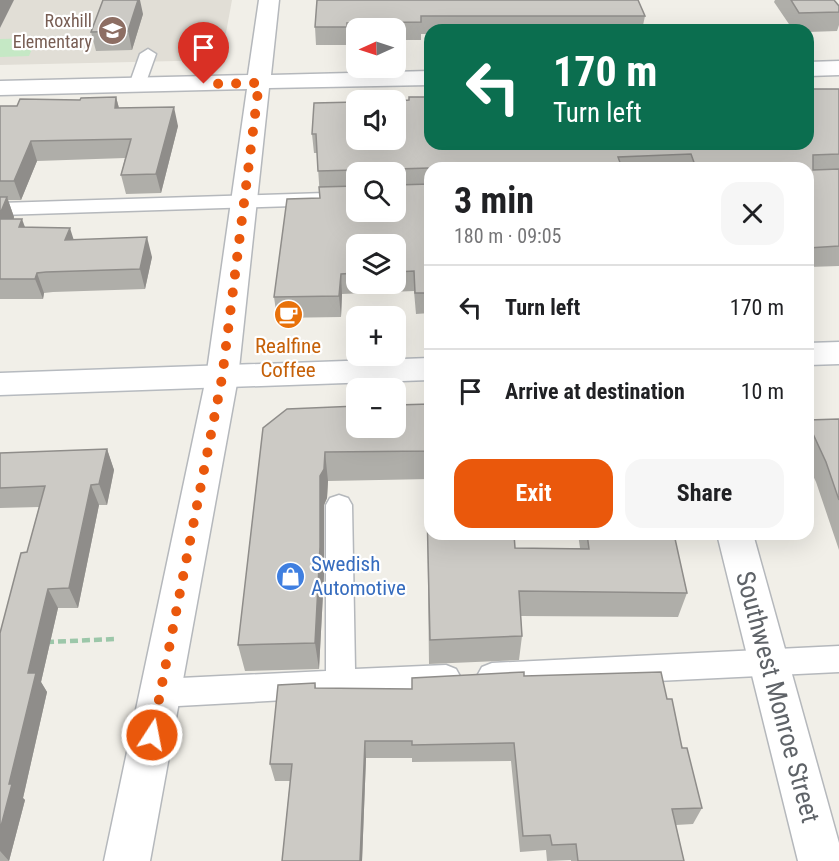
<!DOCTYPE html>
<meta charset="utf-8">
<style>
:root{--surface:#fff;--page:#f6f6f6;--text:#202124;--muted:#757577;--line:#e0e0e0;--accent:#ea580c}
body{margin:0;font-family:"Roboto Condensed",sans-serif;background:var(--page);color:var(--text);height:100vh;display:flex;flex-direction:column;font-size:22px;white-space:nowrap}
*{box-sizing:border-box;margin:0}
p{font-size:20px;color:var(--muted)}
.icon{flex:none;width:33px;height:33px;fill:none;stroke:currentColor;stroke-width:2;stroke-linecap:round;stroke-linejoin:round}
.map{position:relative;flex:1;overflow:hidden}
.panel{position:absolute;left:424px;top:162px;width:390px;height:378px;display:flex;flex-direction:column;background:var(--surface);border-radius:18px;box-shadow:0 6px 24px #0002}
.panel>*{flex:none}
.guide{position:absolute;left:424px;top:24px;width:390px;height:126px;border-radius:18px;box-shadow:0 6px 24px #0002;background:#0b6e4f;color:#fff;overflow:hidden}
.needle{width:39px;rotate:267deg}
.buttons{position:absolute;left:346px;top:18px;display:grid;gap:12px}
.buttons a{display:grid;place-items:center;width:60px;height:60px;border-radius:12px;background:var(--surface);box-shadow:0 6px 24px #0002;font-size:30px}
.pin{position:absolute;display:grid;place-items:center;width:51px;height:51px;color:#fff;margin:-62px -26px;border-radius:50% 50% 50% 0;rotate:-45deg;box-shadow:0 0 6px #0007}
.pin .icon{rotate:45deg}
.me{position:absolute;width:66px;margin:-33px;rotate:11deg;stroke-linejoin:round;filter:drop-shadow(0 0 4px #0008)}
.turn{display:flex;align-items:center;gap:21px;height:126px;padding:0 30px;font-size:27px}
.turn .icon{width:78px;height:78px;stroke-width:2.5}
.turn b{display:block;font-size:42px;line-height:51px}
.round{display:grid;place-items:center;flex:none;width:63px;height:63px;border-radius:18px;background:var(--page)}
.headline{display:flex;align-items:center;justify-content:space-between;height:102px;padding:0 30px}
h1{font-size:36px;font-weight:700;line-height:45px}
.cta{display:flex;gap:12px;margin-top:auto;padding:12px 30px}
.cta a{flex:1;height:69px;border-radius:18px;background:var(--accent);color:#fff;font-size:24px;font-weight:700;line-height:69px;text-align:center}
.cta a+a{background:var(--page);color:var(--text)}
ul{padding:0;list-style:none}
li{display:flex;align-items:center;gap:18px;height:84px;padding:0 30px;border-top:2px solid var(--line)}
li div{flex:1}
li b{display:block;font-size:22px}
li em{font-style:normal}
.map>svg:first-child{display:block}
.education{fill:#e1ded6}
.green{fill:#c5e8c5}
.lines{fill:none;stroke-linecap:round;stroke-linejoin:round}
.service-casing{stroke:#b5b8bc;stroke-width:3}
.minor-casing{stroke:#b5b8bc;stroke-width:3}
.secondary-casing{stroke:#b6babf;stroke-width:3}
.path{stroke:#9cc7a9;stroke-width:4.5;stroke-dasharray:8 4;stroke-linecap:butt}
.service{fill:#fff;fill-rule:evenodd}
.minor{fill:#fff;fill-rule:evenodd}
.secondary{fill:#fff;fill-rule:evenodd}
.wall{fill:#afaea9;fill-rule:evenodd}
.shaded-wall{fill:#8f8d8a}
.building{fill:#cccac5;stroke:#8f8d8a;stroke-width:1.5}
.route{stroke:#ea580c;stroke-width:10;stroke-dasharray:0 18}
.labels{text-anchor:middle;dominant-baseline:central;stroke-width:4.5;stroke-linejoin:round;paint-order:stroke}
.far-education-label{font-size:18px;fill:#785e54;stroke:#fff;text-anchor:end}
.food-label{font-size:21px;fill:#c56008;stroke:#fff}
.shop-label{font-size:21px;fill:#366cbe;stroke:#fff;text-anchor:start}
.near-street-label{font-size:26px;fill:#5f6368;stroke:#fff}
</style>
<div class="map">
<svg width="839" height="861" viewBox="0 0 839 861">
<rect width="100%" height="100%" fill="#f1efe8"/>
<path class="education" d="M0 0H232L221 60 0 65Z"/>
<path class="green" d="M37 38 29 56 0 57V39Z"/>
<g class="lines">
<defs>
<path id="service" d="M148 49 156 54 145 85 137 90 131 88 129 85 140 54Z
M357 192V204L0 215V203Z
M339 495 348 498 352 505 355 669 446 665 456 669 461 678 456 687 446 691 160 707 149 703 145 693 149 683 160 679 326 671V505L330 498Z
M839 646V672L492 689 482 685 477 676 482 667 492 663Z"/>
<path id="minor" d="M259 0H279L271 75 430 71V85L269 88 238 378 150 861H104L206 378 247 89 0 95V81L248 75Z
M839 61V75L808 76V62Z
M717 534H753L839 843V861H798Z"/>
<path id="secondary" d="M839 342V364L808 365V343Z
M430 358V380L0 395V373Z"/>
</defs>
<use href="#service" class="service-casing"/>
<use href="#minor" class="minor-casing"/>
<use href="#secondary" class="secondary-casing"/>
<path class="path" d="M46 642 116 639"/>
<use href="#service" class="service"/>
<use href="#minor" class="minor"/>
<use href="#secondary" class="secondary"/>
</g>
<path class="wall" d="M317 0 645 16 642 30H430V34H421V40H396V28H357V41H348V45H316L315 27Z
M775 0H834L839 6V25L837 31 808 32V30H793L774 2Z
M143 14 132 50 96 51 91 32Z
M839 89V266L808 267V168H430V313L416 314 414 291 342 294 341 317 277 318 274 297 320 198 317 153H314L312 134 430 144ZM357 172H396V212H357ZM357 244H396V284H357Z
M116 97 119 108 178 126 161 193 126 194 121 175 125 158 37 161 21 200H8L14 217V219L25 227 73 239 152 257 145 289 53 292 44 293 43 299H0V106H17Z
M430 404V479L328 481 327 498 324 505V575L319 669 245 671 238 645 263 428Z
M839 419V550L816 482 808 465V420Z
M107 449 114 470 107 505H99L78 608H58L41 682 47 692 23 798 25 800 9 861H0V633L27 552 39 507 0 508V453Z
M427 509 515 548H580L578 534H674L687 593 678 617 521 616 522 636 519 660 429 664Z
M524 676 667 699 702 808 693 824 676 825 684 861H571V860L547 861 546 850 520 852 511 761 412 762V758H366L362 861H282L290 781H275L270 764 315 683 316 688 412 689Z"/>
<path class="shaded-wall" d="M0 0H14L0 28Z
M138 0H140L143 14 132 50 128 31Z
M116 97 121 116 115 108Z
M174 107 178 126 161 193 156 174Z
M31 141 37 161 21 200 14 181Z
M7 197 14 217 5 239 0 225V214Z
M22 219 29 238 19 227Z
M70 228 76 247 65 240Z
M147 237 152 257 145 289 140 269Z
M37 273 44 293 43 299 35 279Z
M341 274 342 294 341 317 339 296Z
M107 449 114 470 107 505 99 484Z
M325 452 328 481 327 498 324 505V575L319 669 315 643 320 476Z
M91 485 99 505 78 608 69 588Z
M48 589 58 608 41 682 47 692 23 798 25 800 9 861 0 851V830L9 784 28 673Z
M365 741 366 758 362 861H360Z"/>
<path class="building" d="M103 0H138L128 31 91 32Z
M317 0H638L645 16H421V22L347 23V27H315Z
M791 0H834L839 6V12L799 13Z
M808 89H839V154L813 155V170L839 169V246L808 248V168H696L691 154 618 157 622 168H430L396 169 393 172H358L356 170 318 171 316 134H312L314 103 357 102V140H396V101L409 100V97H430V144H808Z
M116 97 115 108 174 107 156 174 121 175 131 139 31 141 14 181H0V106H17L20 99 80 100 81 98Z
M430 184V293H415L414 271 396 272V244H357V273L341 274 339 296 274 297 287 199 320 198 319 187 356 186 357 185V212H396V185Z
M0 197H7L0 214Z
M0 219H22L19 227 70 228 65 240 147 237 140 269 46 272 37 273 35 279H0Z
M430 404V451L325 452 324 469 320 476V547L315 643 238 645 263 428 287 409 357 406V428H396V405Z
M839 419V500L826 462 808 423V420Z
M107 449 99 484 91 485 69 588 48 589 28 673H36L9 784H12L0 830V633L21 553 27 552 45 486 0 488V453Z
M427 509H430V534H514L515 548 589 549 587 534H674L687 593 519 591 522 636 430 640Z
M524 672V676L661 672 667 699H672L682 748H687L702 808 672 809 684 861H578L576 844 552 845 550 835 523 836 514 743 412 745V741H365L360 861H282L292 764H270L278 685 315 683V688L412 689V678Z"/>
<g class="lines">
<path class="route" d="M152 735 222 378 259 83 204 84"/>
</g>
<defs>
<symbol id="school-disc" viewBox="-11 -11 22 22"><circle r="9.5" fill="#8d6e63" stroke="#fff"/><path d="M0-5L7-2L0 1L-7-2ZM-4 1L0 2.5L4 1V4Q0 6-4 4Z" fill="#fff"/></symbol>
<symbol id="cafe-disc" viewBox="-11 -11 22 22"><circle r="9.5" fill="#e8710a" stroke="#fff"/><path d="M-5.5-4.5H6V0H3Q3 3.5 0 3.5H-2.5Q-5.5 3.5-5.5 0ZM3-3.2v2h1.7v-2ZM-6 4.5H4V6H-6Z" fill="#fff"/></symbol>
<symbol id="shop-disc" viewBox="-11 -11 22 22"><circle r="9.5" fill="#3f7fe0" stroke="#fff"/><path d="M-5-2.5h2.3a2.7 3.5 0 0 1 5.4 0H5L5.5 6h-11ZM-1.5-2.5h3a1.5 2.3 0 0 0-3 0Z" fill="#fff"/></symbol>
</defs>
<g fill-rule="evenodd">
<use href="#school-disc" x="96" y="14" width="33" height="33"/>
<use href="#cafe-disc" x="272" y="298" width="33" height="33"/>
<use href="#shop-disc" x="274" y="560" width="33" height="33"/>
</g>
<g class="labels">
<g class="far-education-label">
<text x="92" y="20">Roxhill<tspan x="92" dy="21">Elementary</tspan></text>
</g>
<g class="food-label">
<text x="288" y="346">Realfine<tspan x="288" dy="24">Coffee</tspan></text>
</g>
<g class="shop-label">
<text x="311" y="564">Swedish<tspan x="311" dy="24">Automotive</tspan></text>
</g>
<g class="near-street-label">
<text transform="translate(778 697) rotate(75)">Southwest Monroe Street</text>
</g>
</g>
</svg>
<div class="buttons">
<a><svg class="needle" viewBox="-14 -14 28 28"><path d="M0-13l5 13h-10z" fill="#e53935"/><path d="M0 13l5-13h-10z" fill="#757577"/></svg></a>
<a><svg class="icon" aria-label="sound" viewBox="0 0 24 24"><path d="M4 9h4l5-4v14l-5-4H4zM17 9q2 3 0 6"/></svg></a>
<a><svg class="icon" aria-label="search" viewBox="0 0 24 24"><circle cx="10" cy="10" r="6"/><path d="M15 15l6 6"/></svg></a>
<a><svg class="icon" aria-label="layers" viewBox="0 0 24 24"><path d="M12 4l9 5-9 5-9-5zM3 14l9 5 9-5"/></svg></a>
<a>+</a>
<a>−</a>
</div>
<div class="pin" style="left:204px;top:84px;background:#d93025"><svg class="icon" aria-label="arrive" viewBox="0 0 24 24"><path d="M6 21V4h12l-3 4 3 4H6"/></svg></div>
<svg class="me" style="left:152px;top:735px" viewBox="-20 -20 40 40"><circle r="17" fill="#ea580c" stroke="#fff" stroke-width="3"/><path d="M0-11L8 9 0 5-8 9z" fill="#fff"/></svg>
<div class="guide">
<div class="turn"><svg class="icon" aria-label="left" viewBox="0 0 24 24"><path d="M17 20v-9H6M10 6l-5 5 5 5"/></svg><div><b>170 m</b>Turn left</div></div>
</div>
<section class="panel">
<div class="headline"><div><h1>3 min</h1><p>180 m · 09:05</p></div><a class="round"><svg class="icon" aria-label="close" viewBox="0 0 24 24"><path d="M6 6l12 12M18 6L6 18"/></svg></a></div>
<ul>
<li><svg class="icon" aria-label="left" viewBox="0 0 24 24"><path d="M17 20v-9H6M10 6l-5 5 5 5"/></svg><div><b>Turn left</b></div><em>170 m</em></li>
<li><svg class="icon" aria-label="arrive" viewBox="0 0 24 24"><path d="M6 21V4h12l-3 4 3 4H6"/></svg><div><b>Arrive at destination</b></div><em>10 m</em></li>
</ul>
<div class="cta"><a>Exit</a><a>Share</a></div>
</section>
</div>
